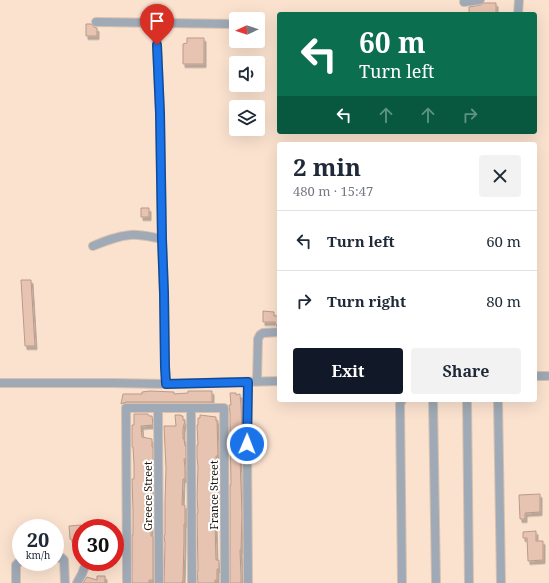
<!DOCTYPE html>
<meta charset="utf-8">
<style>
:root{--surface:#fff;--page:#f2f2f3;--text:#1f2937;--muted:#747a83;--line:#e0e1e3;--accent:#111827}
body{margin:0;font-family:"Noto Serif",serif;background:var(--page);color:var(--text);height:100vh;display:flex;flex-direction:column;font-size:15px;white-space:nowrap}
*{box-sizing:border-box;margin:0}
p{font-size:13px;color:var(--muted)}
.icon{flex:none;width:22px;height:22px;fill:none;stroke:currentColor;stroke-width:2;stroke-linecap:round;stroke-linejoin:round}
.map{position:relative;flex:1;overflow:hidden}
.panel{position:absolute;left:277px;top:142px;width:260px;height:260px;display:flex;flex-direction:column;background:var(--surface);border-radius:4px;box-shadow:0 4px 16px #0002}
.panel>*{flex:none}
.top-card{position:absolute;left:277px;top:12px;width:260px;height:122px;border-radius:4px;box-shadow:0 4px 16px #0002;background:#0b6e4f;color:#fff;overflow:hidden}
.needle{width:26px;rotate:267deg}
.controls{position:absolute;left:229px;top:12px;display:grid;gap:8px}
.controls a{display:grid;place-items:center;width:36px;height:36px;border-radius:4px;background:var(--surface);box-shadow:0 4px 16px #0002;font-size:20px}
.speed{position:absolute;left:12px;top:519px;display:flex;gap:8px;font-size:20px;font-weight:700;text-align:center}
.speed>*{display:grid;place-content:center;width:52px;height:52px;border-radius:50%;background:var(--surface);box-shadow:0 4px 16px #0002;line-height:1}
.speed small{font-size:10px;font-weight:400}
.speed .limit{border:6px solid #d22;background:#fff;color:#111}
.pin{position:absolute;display:grid;place-items:center;width:34px;height:34px;color:#fff;margin:-41px -17px;border-radius:50% 50% 50% 0;rotate:-45deg;box-shadow:0 0 4px #0007}
.pin .icon{rotate:45deg}
.me{position:absolute;width:44px;margin:-22px;rotate:1deg;stroke-linejoin:round;filter:drop-shadow(0 0 3px #0008)}
.turn{display:flex;align-items:center;gap:14px;height:84px;padding:0 16px;font-size:18px}
.turn .icon{width:52px;height:52px;stroke-width:2.5}
.turn b{display:block;font-size:28px;line-height:34px}
.lanes{display:flex;align-items:center;height:38px;padding:0 16px;background:#0003;justify-content:center;gap:20px;direction:ltr}
.lanes .off{opacity:.35}
.round{display:grid;place-items:center;flex:none;width:42px;height:42px;border-radius:4px;background:var(--page)}
.summary{display:flex;align-items:center;justify-content:space-between;height:68px;padding:0 16px}
h1{font-size:24px;font-weight:700;line-height:30px}
.action{display:flex;gap:8px;margin-top:auto;padding:8px 16px}
.action a{flex:1;height:46px;border-radius:4px;background:var(--accent);color:#fff;font-size:16px;font-weight:700;line-height:46px;text-align:center}
.action a+a{background:var(--page);color:var(--text)}
ul{padding:0;list-style:none}
li{display:flex;align-items:center;gap:12px;height:60px;padding:0 16px;border-top:1px solid var(--line)}
li div{flex:1}
li b{display:block;font-size:15px}
li em{font-style:normal}
.map>svg:first-child{display:block}
.building{fill:#e7c3b1;stroke:#bc9989;filter:url(#shadow)}
.lines{fill:none;stroke-linecap:round;stroke-linejoin:round}
.minor-casing{stroke:#d7c1af;stroke-width:10}
.minor{stroke:#9faab6;stroke-width:8}
.route-casing{stroke:#114b97;stroke-width:10}
.route{stroke:#1a73e8;stroke-width:7}
.labels{text-anchor:middle;dominant-baseline:central;stroke-width:4;stroke-linejoin:round;paint-order:stroke}
.street-label{font-size:11px;fill:#1d130a;stroke:#fff}
</style>
<div class="map">
<svg width="549" height="583" viewBox="0 0 549 583">
<defs>
<filter id="shadow"><feDropShadow dx="2" dy="3.5" stdDeviation="0" flood-color="#0004"/></filter>
</defs>
<rect width="100%" height="100%" fill="#fbe2cf"/>
<path class="building" d="M484 3H496V14H469V7L481 5Z
M86 24H91L94 27 97 28V36H86Z
M187 38H204V64H183V44L187 43Z
M141 208H149V217H141Z
M21 280H31L35 346H25Z
M263 311 274 312V316H279V327H277L275 322H263Z
M150 391 174 392V394L188 393V391H212V402H126L121 404 123 394H142V392Z
M230 393H236V395L240 394 241 407 242 432H241V445L240 458 242 513 241 550H240L241 576V583H230V485H231L230 426V413L229 405H231Z
M134 414H148L149 416H152L153 425 141 426 142 437 152 439V447H153V491H151L150 513H153V525H151V536H153V580H149V583H132V535H133V510L132 479H134V465L133 447H132V425H134Z
M175 415H181V416H183V420L185 421 183 428V439H184L185 446H186V459H184L185 468V479H183L182 505H185V524H184V542L183 580 182 583H164L165 543 164 536 165 535V502L166 468 164 426H176Z
M200 415 216 417V421L217 420 218 456H216L217 468H216L215 479 216 491H219V498H217L218 504 216 505 217 524H215L216 560H219V569H217V580H215V583H198L197 571H198L197 513H198L197 496 198 467 197 458V445H198L197 425H198V418H200Z
M540 494V512L525 513V519H520L519 495Z
M81 525V544L70 539 69 526Z
M536 531V541H543V560L528 561 527 538H523V532Z
M97 576H105V583H83L87 577 97 580Z"/>
<g class="lines">
<defs>
<path id="minor" d="M464 2 480 0
M518 14 519 0
M96 22 236 24
M156 23 160 113 162 239 164 293 165 367 166 384
M93 246C105 241 117 236 130 235 140 234 151 237 162 239
M535 376H549
M257 381 258 339 260 335 263 333 279 332
M0 383H114L166 384 279 381
M433 400 436 583
M467 400 469 583
M497 400 498 401 501 583
M158 408 159 583
M191 408 192 583
M55 558H62L64 560 65 583
M16 583V565L21 560
M77 583 82 574 85 566
M127 583 126 408H224L225 583
M248 583 247 444 248 382
M402 583 400 404 402 400"/>
</defs>
<use href="#minor" class="minor-casing"/>
<use href="#minor" class="minor"/>
</g>
<g class="lines">
<defs>
<path id="route" d="M157 45 160 113 162 239 164 293 165 367 166 384 248 382 247 444"/>
</defs>
<use href="#route" class="route-casing"/>
<use href="#route" class="route"/>
</g>
<g class="labels">
<g class="street-label">
<text transform="translate(213 495) rotate(-90)">France Street</text>
<text transform="translate(147 496) rotate(-90)">Greece Street</text>
</g>
</g>
</svg>
<div class="controls">
<a><svg class="needle" viewBox="-14 -14 28 28"><path d="M0-13l5 13h-10z" fill="#e53935"/><path d="M0 13l5-13h-10z" fill="#747a83"/></svg></a>
<a><svg class="icon" aria-label="sound" viewBox="0 0 24 24"><path d="M4 9h4l5-4v14l-5-4H4zM17 9q2 3 0 6"/></svg></a>
<a><svg class="icon" aria-label="layers" viewBox="0 0 24 24"><path d="M12 4l9 5-9 5-9-5zM3 14l9 5 9-5"/></svg></a>
</div>
<div class="speed"><div>20<small>km/h</small></div><div class="limit">30</div></div>
<div class="pin" style="left:157px;top:45px;background:#d93025"><svg class="icon" aria-label="arrive" viewBox="0 0 24 24"><path d="M6 21V4h12l-3 4 3 4H6"/></svg></div>
<svg class="me" style="left:247px;top:444px" viewBox="-20 -20 40 40"><circle r="17" fill="#1a73e8" stroke="#fff" stroke-width="3"/><path d="M0-11L8 9 0 5-8 9z" fill="#fff"/></svg>
<div class="top-card">
<div class="turn"><svg class="icon" aria-label="left" viewBox="0 0 24 24"><path d="M17 20v-9H6M10 6l-5 5 5 5"/></svg><div><b>60 m</b>Turn left</div></div>
<div class="lanes"><svg class="icon" aria-label="left" viewBox="0 0 24 24"><path d="M17 20v-9H6M10 6l-5 5 5 5"/></svg><svg class="icon off" aria-label="ahead" viewBox="0 0 24 24"><path d="M12 20V5M6 11l6-6 6 6"/></svg><svg class="icon off" aria-label="ahead" viewBox="0 0 24 24"><path d="M12 20V5M6 11l6-6 6 6"/></svg><svg class="icon off" aria-label="right" viewBox="0 0 24 24"><path d="M7 20v-9h11M14 6l5 5-5 5"/></svg></div>
</div>
<section class="panel">
<div class="summary"><div><h1>2 min</h1><p>480 m · 15:47</p></div><a class="round"><svg class="icon" aria-label="close" viewBox="0 0 24 24"><path d="M6 6l12 12M18 6L6 18"/></svg></a></div>
<ul>
<li><svg class="icon" aria-label="left" viewBox="0 0 24 24"><path d="M17 20v-9H6M10 6l-5 5 5 5"/></svg><div><b>Turn left</b></div><em>60 m</em></li>
<li><svg class="icon" aria-label="right" viewBox="0 0 24 24"><path d="M7 20v-9h11M14 6l5 5-5 5"/></svg><div><b>Turn right</b></div><em>80 m</em></li>
</ul>
<div class="action"><a>Exit</a><a>Share</a></div>
</section>
</div>
